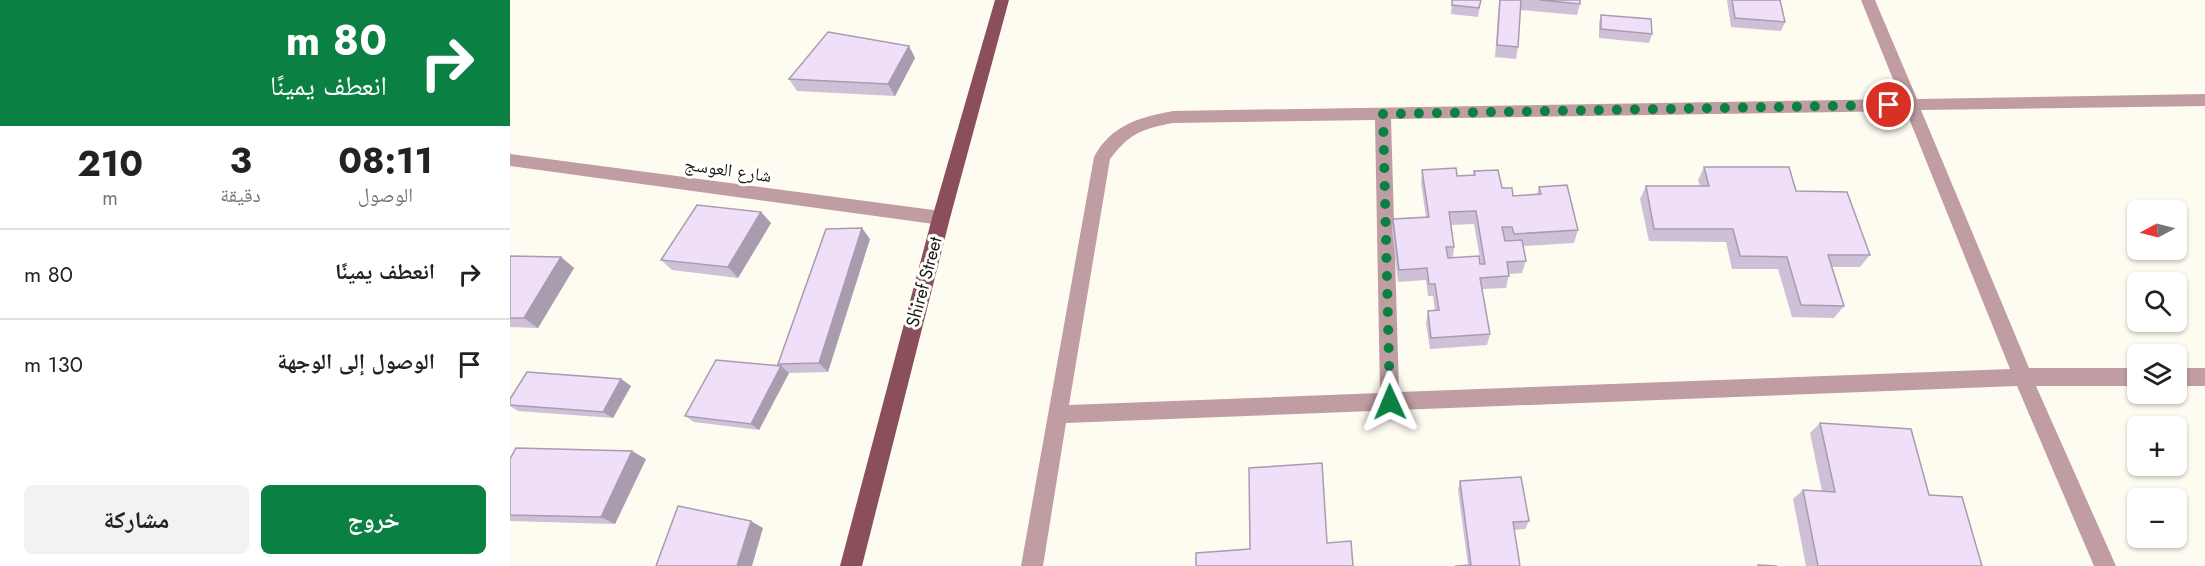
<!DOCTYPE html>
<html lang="ar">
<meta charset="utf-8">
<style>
:root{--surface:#fff;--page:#f2f2f2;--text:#222;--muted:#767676;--line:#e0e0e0;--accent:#0b8043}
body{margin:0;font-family:Jost,"Noto Naskh Arabic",sans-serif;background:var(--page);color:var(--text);direction:rtl;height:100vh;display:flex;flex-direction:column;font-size:22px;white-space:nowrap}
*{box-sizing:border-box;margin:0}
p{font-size:20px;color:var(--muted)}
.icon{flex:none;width:33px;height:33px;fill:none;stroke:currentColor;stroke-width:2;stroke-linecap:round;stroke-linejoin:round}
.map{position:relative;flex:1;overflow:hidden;direction:ltr}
.side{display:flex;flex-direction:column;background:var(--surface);width:510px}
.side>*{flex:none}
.guide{background:#0b8043;color:#fff;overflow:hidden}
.needle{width:39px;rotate:263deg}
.tools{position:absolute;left:1617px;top:200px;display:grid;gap:12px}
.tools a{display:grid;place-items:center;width:60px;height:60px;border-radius:9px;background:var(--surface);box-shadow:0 2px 4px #0004;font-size:30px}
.pin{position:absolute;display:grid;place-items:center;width:51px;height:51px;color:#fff;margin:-26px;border:3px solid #fff;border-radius:50%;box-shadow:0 2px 6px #0007}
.me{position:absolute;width:66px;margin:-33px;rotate:359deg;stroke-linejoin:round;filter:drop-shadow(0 0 4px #0008)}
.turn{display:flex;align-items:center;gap:21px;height:126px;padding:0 24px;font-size:27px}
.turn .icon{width:78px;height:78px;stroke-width:2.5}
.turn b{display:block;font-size:42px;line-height:51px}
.eta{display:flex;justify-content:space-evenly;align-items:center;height:102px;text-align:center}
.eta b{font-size:36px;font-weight:700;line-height:42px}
.action{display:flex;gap:12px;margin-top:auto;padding:12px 24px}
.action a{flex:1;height:69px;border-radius:9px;background:var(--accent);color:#fff;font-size:24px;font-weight:700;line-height:69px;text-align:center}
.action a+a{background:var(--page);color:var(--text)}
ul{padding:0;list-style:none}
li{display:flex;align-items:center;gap:18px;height:90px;padding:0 24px;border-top:2px solid var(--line)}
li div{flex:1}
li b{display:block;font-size:22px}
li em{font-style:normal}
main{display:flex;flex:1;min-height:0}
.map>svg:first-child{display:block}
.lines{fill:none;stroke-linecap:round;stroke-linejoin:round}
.minor{fill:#c09da2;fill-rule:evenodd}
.major{fill:#8a4f5b;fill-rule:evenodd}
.wall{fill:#cec0d6;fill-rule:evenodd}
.shaded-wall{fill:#a89cae}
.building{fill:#f0dff9;stroke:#a89cae;stroke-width:1.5;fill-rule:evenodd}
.route{stroke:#0b8043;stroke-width:10;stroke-dasharray:0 18}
.labels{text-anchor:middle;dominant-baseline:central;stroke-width:6;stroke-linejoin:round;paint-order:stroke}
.street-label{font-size:18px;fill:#1a180f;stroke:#fff}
</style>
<main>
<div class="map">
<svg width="1695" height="566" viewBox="0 0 1695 566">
<rect width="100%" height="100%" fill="#fefbf1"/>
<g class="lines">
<path class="minor" d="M1351 0H1365L1407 99 1695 94V106L1411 110 1519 368H1628V386H1526L1606 566H1584L1507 386 556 423 533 566H511L584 157C601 125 630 117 663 111L1391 99ZM1396 111 1500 369 889 392 881 119ZM865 120 870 393 559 405 600 159C620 133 632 129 663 123Z
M0 154 431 211 437 213 440 218 437 223 431 225 0 166Z
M1666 368H1695V386H1666Z"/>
<path class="major" d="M485 0H499L440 218 352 566H330L422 218Z"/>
</g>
<path class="wall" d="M942 0H971L968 17 941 14Z
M989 0H1070V4L1067 15 1010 10 1008 47 1006 59 985 57Z
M1217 0H1270L1275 22 1271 31 1221 27Z
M1091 15 1142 34 1139 43 1089 38V23Z
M399 46 405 58 385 96 287 91 279 79Z
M1194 167 1286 191 1360 255 1350 267H1322L1334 306 1324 318 1282 317 1268 269H1222L1216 242 1139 241 1130 199 1136 186H1190L1188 180Z
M912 170 947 176 963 175 964 171 1003 196 1027 194 1029 187 1068 230 1064 243 1013 246 1016 261 1012 273 999 274 996 288 972 289 980 334 977 345 920 349 916 323 918 311 925 310 923 296H918L916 280 888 282 882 231 883 219 916 217 911 183ZM964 224 971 264 943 258 944 247 941 225Z
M261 223 228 278 162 270 151 260Z
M360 239 318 372 279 373 249 430 184 422 175 416 271 366 268 364Z
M0 256 51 257 64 268 28 328 0 327Z
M111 379 121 386 103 418 8 411 0 406V399Z
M1310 423 1419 495 1472 566H1296L1283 499 1293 490 1312 491 1300 433Z
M0 459H136L105 524 0 521Z
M950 481 1019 521 1015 529 1004 530 1010 566 958 565 948 490Z"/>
<path class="shaded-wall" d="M399 46 405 58 385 96 378 84Z
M251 212 261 223 228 278 218 267Z
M352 228 360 239 318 372 309 363Z
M51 257 64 268 28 328 14 318Z
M271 366 279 373 249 430 241 424Z
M111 379 121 386 103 418 93 412Z
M122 451 136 459 105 524 91 517Z
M241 521 253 528 242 566H227Z"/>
<path class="building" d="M942 0H971L969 8 942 5Z
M990 0H1011L1008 47 987 45Z
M1030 0H1070V4Z
M1222 0H1270L1275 22 1225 18Z
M1091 15 1141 19 1142 34 1091 29Z
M318 32 399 46 378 84 279 79Z
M1194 167H1279L1286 191 1337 192 1360 255H1318L1334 306 1291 305 1277 257 1230 256 1223 229H1144L1136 186H1199Z
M946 168 947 176 965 175 964 171 988 170 992 188H1002L1003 196 1031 194 1029 187 1057 185 1068 230 1004 234 1002 227H992L995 241 1012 240 1016 261 997 262 999 276 970 278 980 334 921 338 918 311 929 310 925 284H919L917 268 889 270 883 219 919 217 912 170ZM966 211 975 264H970L969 256 938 258 936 247H944L939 212Z
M187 205 251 212 218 267 151 260Z
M352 228 309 363 268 364 316 229Z
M0 256 51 257 14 318H0Z
M206 360 271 366 241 424 175 416Z
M17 372 111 379 93 412 0 405V399Z
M1310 423 1401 429 1419 495 1452 497 1472 566H1308L1293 490 1325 492Z
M6 448 122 451 91 517 0 515V459Z
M812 463 817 543 841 541 843 566H686V553L740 549 739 468Z
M1011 477 1019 521 1003 522 1010 566H945L961 565 950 481Z
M168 506 241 521 227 566H146Z
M1248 565 1267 566H1248Z"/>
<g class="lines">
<path class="route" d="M880 402 873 114 1379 105"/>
</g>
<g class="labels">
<g class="street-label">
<text transform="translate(218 170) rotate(8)">شارع العوسج</text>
<text transform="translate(414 282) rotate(-75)">Shiref Street</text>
</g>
</g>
</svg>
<div class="tools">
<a><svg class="needle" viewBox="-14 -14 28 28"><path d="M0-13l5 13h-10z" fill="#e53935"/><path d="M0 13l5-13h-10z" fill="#767676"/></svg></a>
<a><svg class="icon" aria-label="search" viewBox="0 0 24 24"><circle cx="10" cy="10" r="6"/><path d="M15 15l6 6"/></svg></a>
<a><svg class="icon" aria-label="layers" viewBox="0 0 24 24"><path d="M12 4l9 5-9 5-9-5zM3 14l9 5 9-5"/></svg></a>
<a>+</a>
<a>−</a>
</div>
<div class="pin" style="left:1379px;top:105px;background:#d93025"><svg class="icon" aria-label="arrive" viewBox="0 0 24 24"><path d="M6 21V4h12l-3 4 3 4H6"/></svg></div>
<svg class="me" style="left:880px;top:402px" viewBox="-20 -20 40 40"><path d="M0-17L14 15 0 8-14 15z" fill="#0b8043" stroke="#fff" stroke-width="4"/></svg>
</div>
<section class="side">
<div class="guide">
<div class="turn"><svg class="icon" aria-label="right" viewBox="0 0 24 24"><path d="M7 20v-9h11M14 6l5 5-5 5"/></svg><div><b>80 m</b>انعطف يمينًا</div></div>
</div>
<div class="eta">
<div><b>08:11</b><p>الوصول</p></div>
<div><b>3</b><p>دقيقة</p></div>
<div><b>210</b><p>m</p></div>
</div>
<ul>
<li><svg class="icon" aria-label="right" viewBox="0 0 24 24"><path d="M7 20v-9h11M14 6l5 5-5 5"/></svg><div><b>انعطف يمينًا</b></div><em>80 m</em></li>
<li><svg class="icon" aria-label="arrive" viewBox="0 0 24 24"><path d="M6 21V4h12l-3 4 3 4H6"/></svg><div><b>الوصول إلى الوجهة</b></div><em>130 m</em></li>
</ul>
<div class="action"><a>خروج</a><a>مشاركة</a></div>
</section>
</main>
